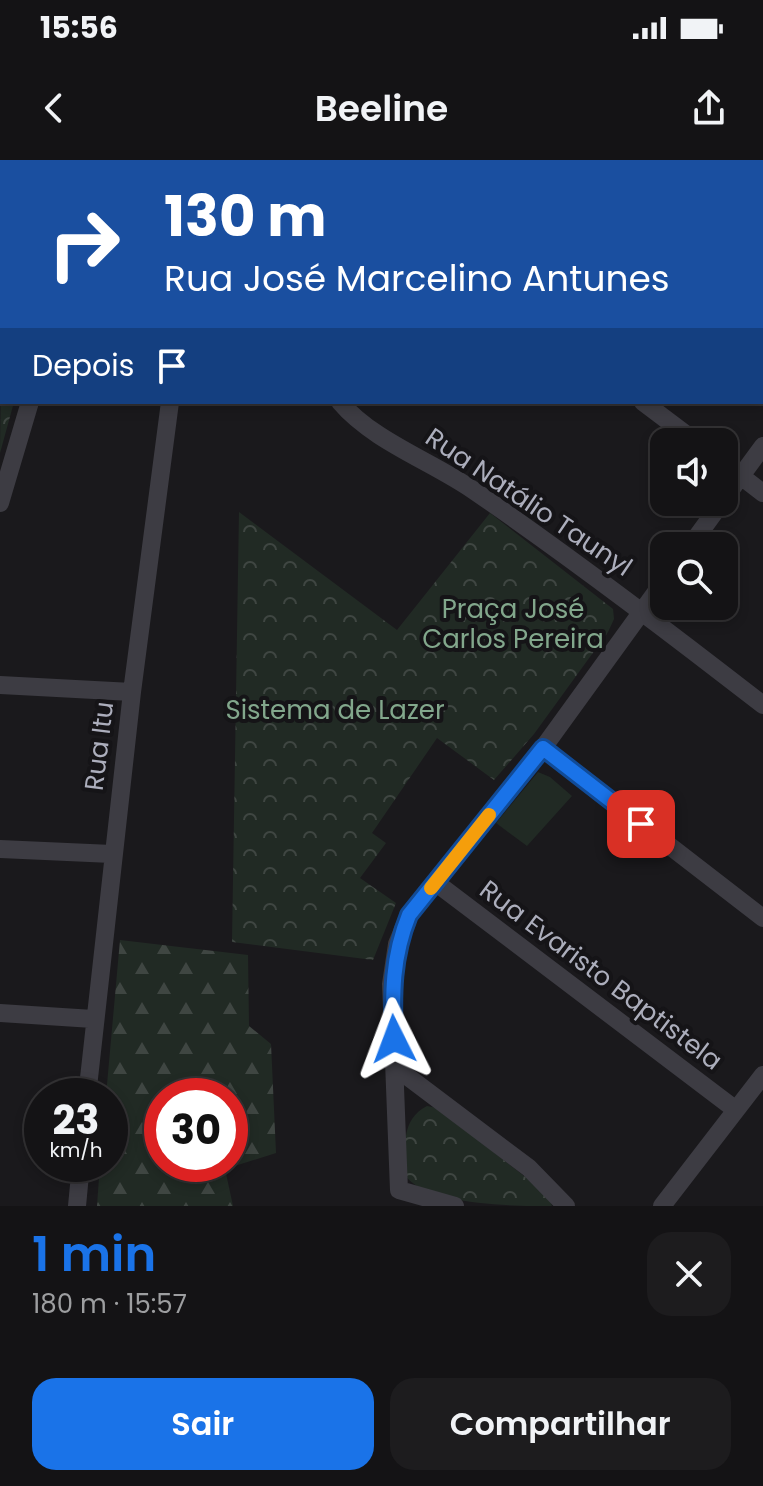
<!DOCTYPE html>
<html lang="pt">
<meta charset="utf-8">
<style>
:root{--surface:#141315;--page:#1d1c1e;--text:#f1f3f6;--muted:#9d9ea0;--line:#333234;--accent:#1a73e8}
body{margin:0;font-family:Poppins,sans-serif;background:var(--page);color:var(--text);height:100vh;display:flex;flex-direction:column;font-size:30px;white-space:nowrap}
*{box-sizing:border-box;margin:0}
p{font-size:26px;color:var(--muted)}
.icon{flex:none;width:44px;height:44px;fill:none;stroke:currentColor;stroke-width:2;stroke-linecap:round;stroke-linejoin:round}
.map{position:relative;height:1046px;overflow:hidden}
.panel{display:flex;flex-direction:column;background:var(--surface);flex:1}
.panel>*{flex:none}
.banner{position:absolute;left:0px;top:0px;width:764px;height:244px;box-shadow:0 4px 12px #0003,0 0 0 2px var(--line);background:#1a4fa0;color:#fff;overflow:hidden}
.buttons{position:absolute;left:650px;top:268px;display:grid;gap:16px}
.buttons a{display:grid;place-items:center;width:88px;height:88px;border-radius:16px;background:var(--surface);box-shadow:0 4px 12px #0003,0 0 0 2px var(--line);font-size:40px}
.speed{position:absolute;left:24px;top:918px;display:flex;gap:16px;font-size:40px;font-weight:700;text-align:center}
.speed>*{display:grid;place-content:center;width:104px;height:104px;border-radius:50%;background:var(--surface);box-shadow:0 4px 12px #0003,0 0 0 2px var(--line);line-height:1}
.speed small{font-size:20px;font-weight:400}
.speed .limit{border:12px solid #d22;background:#fff;color:#111}
.pin{position:absolute;display:grid;place-items:center;width:68px;height:68px;color:#fff;margin:-34px;border-radius:16px;box-shadow:0 4px 12px #0006}
.me{position:absolute;width:88px;margin:-44px;rotate:357deg;stroke-linejoin:round;filter:drop-shadow(0 0 6px #0008)}
.turn{display:flex;align-items:center;gap:28px;height:168px;padding:0 32px;font-size:36px}
.turn .icon{width:104px;height:104px;stroke-width:2.5}
.turn b{display:block;font-size:56px;line-height:68px}
.then{display:flex;align-items:center;height:76px;padding:0 32px;background:#0003;gap:16px;font-size:30px}
.round{display:grid;place-items:center;flex:none;width:84px;height:84px;border-radius:24px;background:var(--page)}
.overview{display:flex;align-items:center;justify-content:space-between;height:136px;padding:0 32px}
h1{font-size:48px;font-weight:600;line-height:60px;color:var(--accent)}
.button{display:flex;gap:16px;margin-top:auto;padding:16px 32px}
.button a{flex:1;height:92px;border-radius:24px;background:var(--accent);color:#fff;font-size:32px;font-weight:600;line-height:92px;text-align:center}
.button a+a{background:var(--page);color:var(--text)}
.status{display:flex;justify-content:space-between;align-items:center;height:56px;padding:0 40px;background:var(--surface);direction:ltr}
.status svg{height:22px;fill:currentColor}
header{display:flex;justify-content:space-between;align-items:center;height:104px;padding:0 32px;background:var(--surface);font-size:36px;font-weight:600}
.map>svg:first-child{display:block}
.built{fill:#262529}
.forest{fill:url(#forest-firs);fill-rule:evenodd}
.park{fill:url(#park-crowns)}
.pitch{fill:#212a24}
.lines{fill:none;stroke-linecap:round;stroke-linejoin:round}
.minor{stroke:#3d3c43;stroke-width:18}
.route-casing{stroke:#114b97;stroke-width:20}
.route{stroke:#1a73e8;stroke-width:14}
.slow{stroke:#f59e0b;stroke-width:14}
.labels{text-anchor:middle;dominant-baseline:central;stroke-width:8;stroke-linejoin:round;paint-order:stroke}
.street-label{font-size:26px;fill:#acaebc;stroke:#151417}
.park-label{font-size:26px;fill:#82a78c;stroke:#151417}
</style>
<div class="status"><b>15:56</b><svg viewBox="0 0 49 12"><path d="M0 12V9h3v3zM5 12V6h3v6zM10 12V3h3v9zM15 12V0h3v12zM26 1h20v11H26zM47 4h2v5h-2z"/></svg></div>
<header><svg class="icon" aria-label="back" viewBox="0 0 24 24"><path d="M15 5l-7 7 7 7"/></svg>Beeline<svg class="icon" aria-label="share" viewBox="0 0 24 24"><path d="M12 15V3M7 8l5-5 5 5M5 13v7h14v-7"/></svg></header>
<div class="map">
<svg width="763" height="1046" viewBox="0 0 763 1046">
<defs>
<pattern id="forest-firs" width="22" height="20" patternUnits="userSpaceOnUse" patternTransform="scale(2)"><rect width="22" height="20" fill="#212a24"/><path d="M5 1l3.5 6h-7zM16 11l3.5 6h-7z" fill="#3f4642"/></pattern>
<pattern id="park-crowns" width="20" height="18" patternUnits="userSpaceOnUse" patternTransform="scale(2)"><rect width="20" height="18" fill="#212a24"/><path d="M2 6a3 3 0 1 1 6 0M12 15a3 3 0 1 1 6 0" fill="none" stroke="#3f4642"/></pattern>
</defs>
<rect width="100%" height="100%" fill="#1a191c"/>
<path class="built" d="M21 0H299V2H21Z"/>
<path class="forest" d="M120 780 248 795 249 866 271 884 276 993 225 1009 233 1046H97L100 1004H110V936H106ZM162 936H230V1004H162Z"/>
<path class="park" d="M2 139V242H14L0 293Z
M239 352 397 470 490 353 613 449 614 459 608 472 534 574 494 620 437 578 372 673 386 683 360 718 396 743 373 800 232 782Z
M427 946 437 948 547 1034 552 1046C515 1046 425 1046 404 1014 406 987 400 960 427 946Z"/>
<path class="pitch" d="M538 612 550 617 572 636 527 686 496 663Z"/>
<g class="lines">
<path class="minor" d="M324 0V2
M586 0 590 2
M762 83 763 84
M762 121 763 122
M340 242C373 281 431 301 473 330 572 398 668 471 763 545
M643 242 696 282
M724 303 763 333
M724 339 763 286
M0 343 30 242
M690 386 722 342
M0 525 132 532
M543 588 763 758
M0 689 112 694
M435 722 736 950
M0 853 93 859
M395 907 529 1008 566 1046
M87 936 132 532 170 242
M77 1046 81 1004
M455 1046 399 1030 391 824 397 784 409 755 543 588 664 421
M662 1046 763 915"/>
</g>
<g class="lines">
<defs>
<path id="route" d="M394 879C392 834 392 797 409 755L543 588 641 664"/>
</defs>
<use href="#route" class="route-casing"/>
<use href="#route" class="route"/>
<path class="slow" d="M431 728 489 655"/>
</g>
<g class="labels">
<g class="street-label">
<text transform="translate(529 342) rotate(34)">Rua Natálio Taunyl</text>
<text transform="translate(99 586) rotate(-83)">Rua Itu</text>
<text transform="translate(601 815) rotate(37)">Rua Evaristo Baptistela</text>
</g>
<g class="park-label">
<text x="513" y="449">Praça José<tspan x="513" dy="30">Carlos Pereira</tspan></text>
<text x="335" y="550">Sistema de Lazer</text>
</g>
</g>
</svg>
<div class="buttons">
<a><svg class="icon" aria-label="sound" viewBox="0 0 24 24"><path d="M4 9h4l5-4v14l-5-4H4zM17 9q2 3 0 6"/></svg></a>
<a><svg class="icon" aria-label="search" viewBox="0 0 24 24"><circle cx="10" cy="10" r="6"/><path d="M15 15l6 6"/></svg></a>
</div>
<div class="speed"><div>23<small>km/h</small></div><div class="limit">30</div></div>
<div class="pin" style="left:641px;top:664px;background:#d93025"><svg class="icon" aria-label="arrive" viewBox="0 0 24 24"><path d="M6 21V4h12l-3 4 3 4H6"/></svg></div>
<svg class="me" style="left:394px;top:879px" viewBox="-20 -20 40 40"><path d="M0-17L14 15 0 8-14 15z" fill="#1a73e8" stroke="#fff" stroke-width="4"/></svg>
<div class="banner">
<div class="turn"><svg class="icon" aria-label="right" viewBox="0 0 24 24"><path d="M7 20v-9h11M14 6l5 5-5 5"/></svg><div><b>130 m</b>Rua José Marcelino Antunes</div></div>
<div class="then">Depois<svg class="icon" aria-label="arrive" viewBox="0 0 24 24"><path d="M6 21V4h12l-3 4 3 4H6"/></svg></div>
</div>
</div>
<section class="panel">
<div class="overview"><div><h1>1 min</h1><p>180 m · 15:57</p></div><a class="round"><svg class="icon" aria-label="close" viewBox="0 0 24 24"><path d="M6 6l12 12M18 6L6 18"/></svg></a></div>
<div class="button"><a>Sair</a><a>Compartilhar</a></div>
</section>
